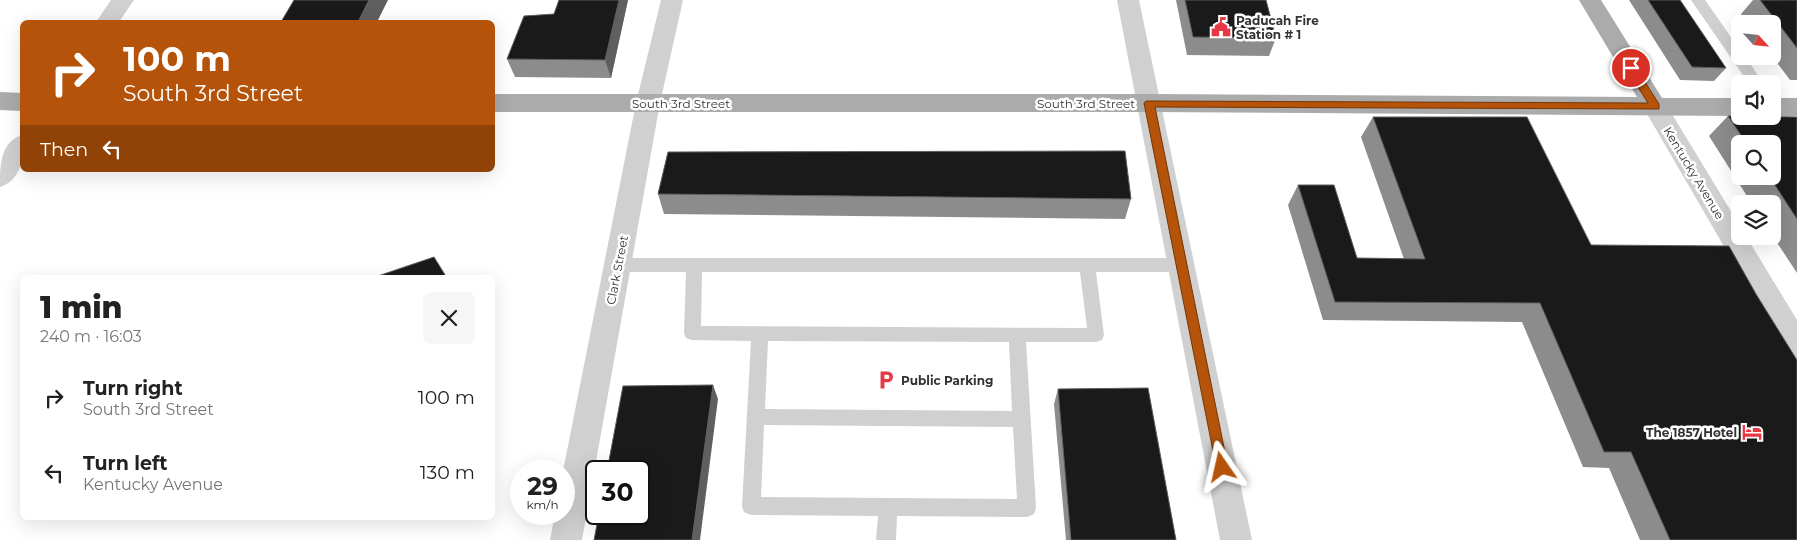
<!DOCTYPE html>
<meta charset="utf-8">
<style>
:root{--surface:#fff;--page:#f6f6f6;--text:#222;--muted:#767676}
body{margin:0;font-family:Montserrat,sans-serif;background:var(--page);color:var(--text);height:100vh;display:flex;flex-direction:column;font-size:19px;white-space:nowrap}
*{box-sizing:border-box;margin:0}
p{font-size:16px;color:var(--muted)}
.icon{flex:none;width:28px;height:28px;fill:none;stroke:currentColor;stroke-width:2;stroke-linecap:round;stroke-linejoin:round}
.map{position:relative;flex:1;overflow:hidden}
.panel{position:absolute;left:20px;top:275px;width:475px;height:245px;display:flex;flex-direction:column;background:var(--surface);border-radius:8px;box-shadow:0 5px 20px #0002}
.panel>*{flex:none}
.guide{position:absolute;left:20px;top:20px;width:475px;height:152px;border-radius:8px;box-shadow:0 5px 20px #0002;background:#b45309;color:#fff;overflow:hidden}
.needle{width:32px;rotate:117deg}
.buttons{position:absolute;left:1731px;top:15px;display:grid;gap:10px}
.buttons a{display:grid;place-items:center;width:50px;height:50px;border-radius:8px;background:var(--surface);box-shadow:0 5px 20px #0002;font-size:25px}
.speed{position:absolute;left:510px;top:460px;display:flex;gap:10px;font-size:25px;font-weight:700;text-align:center}
.speed>*{display:grid;place-content:center;width:65px;height:65px;border-radius:50%;background:var(--surface);box-shadow:0 5px 20px #0002;line-height:1}
.speed small{font-size:12px;font-weight:400}
.speed .limit{border:2px solid #111;border-radius:8px;background:#fff;color:#111}
.pin{position:absolute;display:grid;place-items:center;width:42px;height:42px;color:#fff;margin:-21px;border:2px solid #fff;border-radius:50%;box-shadow:0 1px 5px #0007}
.me{position:absolute;width:55px;margin:-28px;rotate:349deg;stroke-linejoin:round;filter:drop-shadow(0 0 4px #0008)}
.turn{display:flex;align-items:center;gap:18px;height:105px;padding:0 20px;font-size:22px}
.turn .icon{width:65px;height:65px;stroke-width:2.5}
.turn b{display:block;font-size:35px;line-height:42px}
.then{display:flex;align-items:center;height:48px;padding:0 20px;background:#0003;gap:10px;font-size:19px}
.round{display:grid;place-items:center;flex:none;width:52px;height:52px;border-radius:8px;background:var(--page)}
.overview{display:flex;align-items:center;justify-content:space-between;height:85px;padding:0 20px}
h1{font-size:30px;font-weight:800;line-height:38px}
ul{padding:0;list-style:none}
li{display:flex;align-items:center;gap:15px;height:75px;padding:0 20px}
li div{flex:1}
li b{display:block;font-size:19px}
li em{font-style:normal}
.map>svg:first-child{display:block}
.lines{fill:none;stroke-linecap:round;stroke-linejoin:round}
.lane{fill:#d0d0d0;fill-rule:evenodd}
.street{fill:#d0d0d0;fill-rule:evenodd}
.primary{fill:#ababab;fill-rule:evenodd}
.wall{fill:#8c8c8c;fill-rule:evenodd}
.shaded-wall{fill:#5f5f5f}
.building{fill:#1a1a1a;stroke:#5f5f5f}
.route{fill:#b45309;stroke:#753606}
.labels{text-anchor:middle;dominant-baseline:central;stroke-width:5;stroke-linejoin:round;paint-order:stroke}
.poi-label{font-size:12px;font-weight:bold;fill:#333;stroke:#fff;text-anchor:start}
.street-label{font-size:12px;fill:#333;stroke:#fff}
</style>
<div class="map">
<svg width="1797" height="540" viewBox="0 0 1797 540">
<rect width="100%" height="100%" fill="#fff"/>
<g class="lines">
<path class="lane" d="M1691 0H1705L1740 50V56H1745L1764 84H1749Z
M618 258H1181L1187 260 1189 265 1187 270 1181 272H1096L1104 335 1102 340 1096 342H1026L1036 508 1034 514 1027 517 897 516 896 540H876L878 516 751 515 744 512 742 506 751 341 692 340 686 338 684 333 686 272H618L612 270 610 265 612 260ZM702 272H1080L1087 328 701 326ZM768 341 1009 342 1012 411 765 409ZM764 425 1013 427 1017 499 761 497Z"/>
<path class="street" d="M111 0H134L119 22H96Z
M661 0H683L660 103 582 540H550L555 514H564L563 471 636 103Z
M1117 0H1139L1252 540H1220Z
M1655 98 1664 101 1740 226V236H1746L1797 320V359L1787 355 1643 107 1646 101Z
M22 135C25 155 22 180 0 187 0 166 0 142 22 135Z"/>
<path class="primary" d="M1579 0H1601L1662 98H1740V116L1149 112H492V94H1149L1637 97Z
M0 92 22 93V111L0 110Z
M1772 98H1797V116H1772Z"/>
</g>
<path class="wall" d="M559 0H628L611 78 515 77 507 59 554 14Z
M1176 0H1266L1276 38 1269 56 1187 55Z
M1629 0H1680L1726 68 1714 81 1680 80Z
M1753 0H1797V80H1790L1772 56V24H1748L1741 14Z
M1728 116 1797 117V273L1772 235V204H1752L1709 136ZM1740 144H1772V176H1740Z
M1373 117 1591 245 1797 540H1640L1609 468 1583 467 1522 322 1323 320 1288 205 1298 185 1357 258 1404 259 1361 137Z
M658 194 1131 199 1125 219 664 214Z
M1058 389 1176 540H1066L1054 404Z"/>
<path class="shaded-wall" d="M369 0H388L377 22H358Z
M619 0H628L611 78 605 60Z
M713 385 718 399 700 540H692Z"/>
<path class="building" d="M294 0H369L358 22H281Z
M559 0H619L605 60 507 59 524 16 554 14Z
M1185 0H1266L1276 38 1193 37Z
M1648 0H1680L1726 68 1692 67Z
M1760 0H1797V48Z
M1728 116 1797 117V219L1769 176H1772V144H1747Z
M1373 117H1527L1591 245 1729 246 1756 294 1797 360V540H1670L1631 452H1604L1540 303 1335 302 1298 185H1334L1357 258 1425 259Z
M1125 151 1131 199 658 194 668 152Z
M434 257 447 278H372Z
M713 385 692 540H594L599 514H639V471H607L623 386Z
M1148 388 1176 540H1071L1058 389Z"/>
<path class="route" d="M1631 65 1635 66 1659 104V109L1155 107 1228 467 1226 471 1222 473 1217 471 1144 103 1146 101 1648 103 1626 68Z"/>
<defs>
<symbol id="civic-bare" viewBox="-9 -9 18 18"><path d="M-.6-6.5H3V-4.5H.6V-3L4-1V1h2V6H-6V1h2V-1L-.6-3ZM-1.2 2.5V6h2.4V2.5Z" fill="#e63946" stroke="#fff" stroke-width="2.5" paint-order="stroke"/></symbol>
<symbol id="parking-bare" viewBox="-9 -9 18 18"><path d="M-3.5-5.5H1a3.5 3.5 0 0 1 0 7H-1V5.5H-3.5ZM-1-3.4V-.6H.8a1.4 1.4 0 0 0 0-2.8Z" fill="#e63946" stroke="#fff" stroke-width="2.5" paint-order="stroke"/></symbol>
<symbol id="hotel-bare" viewBox="-9 -9 18 18"><path d="M-6-4.5h1.5V1H6V5H4.5V3h-9V5H-6ZM-4 0a1.8 1.8 0 1 1 3.6 0ZM.5 0V-2.5h3Q6-2.5 6 0Z" fill="#e63946" stroke="#fff" stroke-width="2.5" paint-order="stroke"/></symbol>
</defs>
<g fill-rule="evenodd">
<use href="#civic-bare" x="1207" y="13" width="28" height="28"/>
<use href="#parking-bare" x="872" y="366" width="28" height="28"/>
<use href="#hotel-bare" x="1738" y="418" width="28" height="28"/>
</g>
<g class="labels">
<g class="poi-label">
<text x="1236" y="20">Paducah Fire<tspan x="1236" dy="14">Station # 1</tspan></text>
<text x="901" y="380">Public Parking</text>
<text x="1737" y="432" text-anchor="end">The 1857 Hotel</text>
</g>
<g class="street-label">
<text x="681" y="103">South 3rd Street</text>
<text x="1086" y="103">South 3rd Street</text>
<text transform="translate(1694 173) rotate(59)">Kentucky Avenue</text>
<text transform="translate(617 270) rotate(-79)">Clark Street</text>
</g>
</g>
</svg>
<div class="buttons">
<a><svg class="needle" viewBox="-14 -14 28 28"><path d="M0-13l5 13h-10z" fill="#e53935"/><path d="M0 13l5-13h-10z" fill="#767676"/></svg></a>
<a><svg class="icon" aria-label="sound" viewBox="0 0 24 24"><path d="M4 9h4l5-4v14l-5-4H4zM17 9q2 3 0 6"/></svg></a>
<a><svg class="icon" aria-label="search" viewBox="0 0 24 24"><circle cx="10" cy="10" r="6"/><path d="M15 15l6 6"/></svg></a>
<a><svg class="icon" aria-label="layers" viewBox="0 0 24 24"><path d="M12 4l9 5-9 5-9-5zM3 14l9 5 9-5"/></svg></a>
</div>
<div class="speed"><div>29<small>km/h</small></div><div class="limit">30</div></div>
<div class="pin" style="left:1631px;top:68px;background:#d93025"><svg class="icon" aria-label="arrive" viewBox="0 0 24 24"><path d="M6 21V4h12l-3 4 3 4H6"/></svg></div>
<svg class="me" style="left:1222px;top:467px" viewBox="-20 -20 40 40"><path d="M0-17L14 15 0 8-14 15z" fill="#b45309" stroke="#fff" stroke-width="4"/></svg>
<div class="guide">
<div class="turn"><svg class="icon" aria-label="right" viewBox="0 0 24 24"><path d="M7 20v-9h11M14 6l5 5-5 5"/></svg><div><b>100 m</b>South 3rd Street</div></div>
<div class="then">Then<svg class="icon" aria-label="left" viewBox="0 0 24 24"><path d="M17 20v-9H6M10 6l-5 5 5 5"/></svg></div>
</div>
<section class="panel">
<div class="overview"><div><h1>1 min</h1><p>240 m · 16:03</p></div><a class="round"><svg class="icon" aria-label="close" viewBox="0 0 24 24"><path d="M6 6l12 12M18 6L6 18"/></svg></a></div>
<ul>
<li><svg class="icon" aria-label="right" viewBox="0 0 24 24"><path d="M7 20v-9h11M14 6l5 5-5 5"/></svg><div><b>Turn right</b><p>South 3rd Street</p></div><em>100 m</em></li>
<li><svg class="icon" aria-label="left" viewBox="0 0 24 24"><path d="M17 20v-9H6M10 6l-5 5 5 5"/></svg><div><b>Turn left</b><p>Kentucky Avenue</p></div><em>130 m</em></li>
</ul>
</section>
</div>
